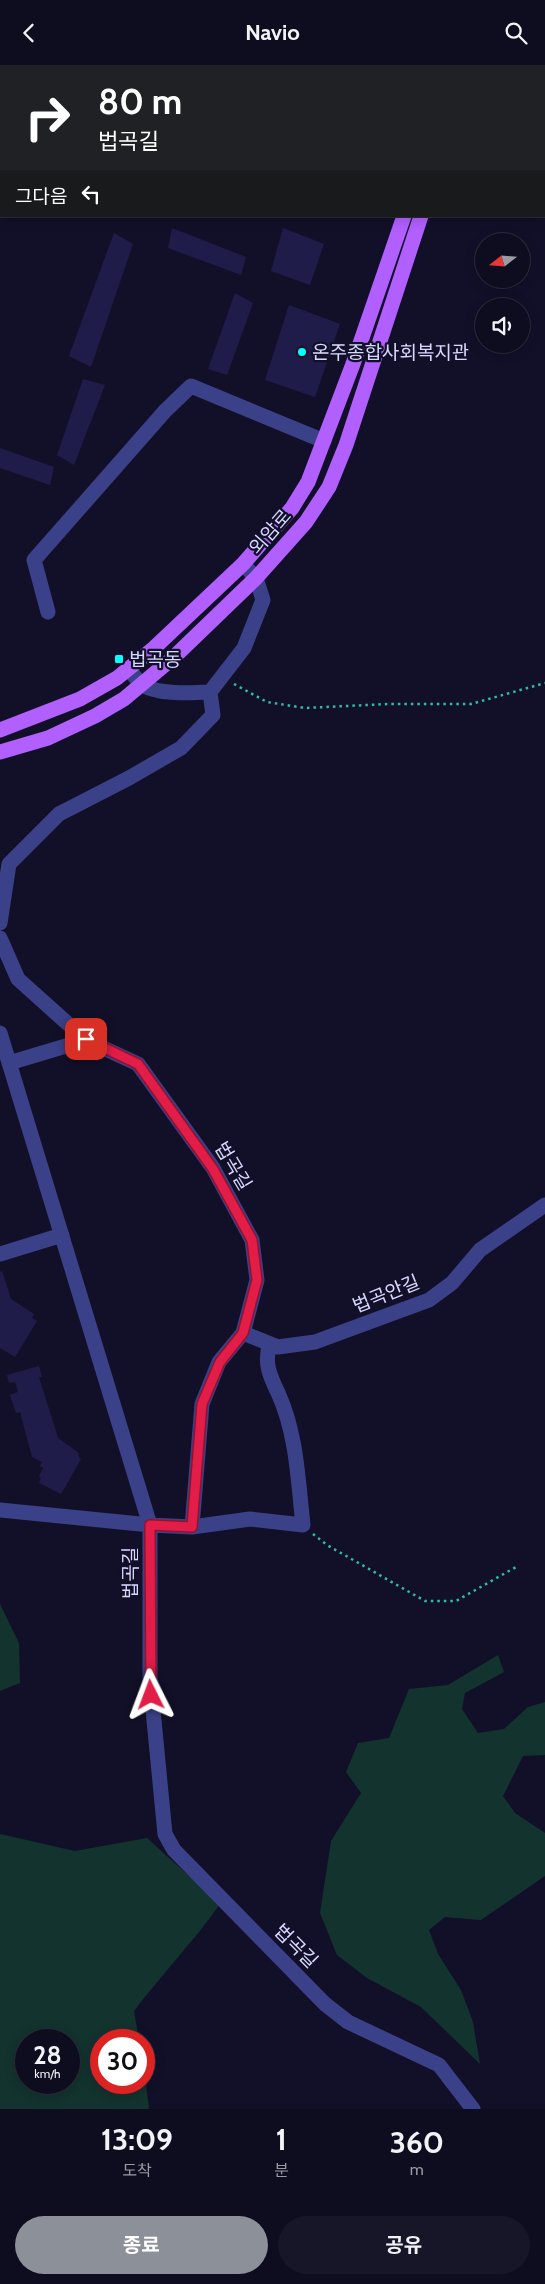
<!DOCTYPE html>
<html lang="ko">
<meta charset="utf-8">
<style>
:root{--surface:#0e0c1f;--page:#171528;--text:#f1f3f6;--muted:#9b9ba4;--line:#2e2c3d;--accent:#8c9099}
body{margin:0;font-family:Cabin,"Noto Sans KR",sans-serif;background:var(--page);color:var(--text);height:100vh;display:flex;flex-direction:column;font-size:19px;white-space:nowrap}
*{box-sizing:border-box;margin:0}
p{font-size:16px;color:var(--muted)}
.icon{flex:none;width:28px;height:28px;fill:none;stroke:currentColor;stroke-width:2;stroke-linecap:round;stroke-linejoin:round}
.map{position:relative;height:2044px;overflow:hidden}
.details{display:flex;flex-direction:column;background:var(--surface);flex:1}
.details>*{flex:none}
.hud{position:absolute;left:0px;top:0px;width:545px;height:152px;box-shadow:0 2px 12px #0003,0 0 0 1px var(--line);background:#202124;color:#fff;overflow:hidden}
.needle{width:32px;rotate:253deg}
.controls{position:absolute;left:475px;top:168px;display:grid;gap:10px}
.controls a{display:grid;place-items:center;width:55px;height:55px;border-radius:50%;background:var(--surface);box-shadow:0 2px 12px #0003,0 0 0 1px var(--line);font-size:25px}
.speed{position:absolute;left:15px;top:1964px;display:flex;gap:10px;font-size:25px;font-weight:700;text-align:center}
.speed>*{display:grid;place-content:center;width:65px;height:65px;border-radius:50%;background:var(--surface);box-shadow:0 2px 12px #0003,0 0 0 1px var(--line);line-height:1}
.speed small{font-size:12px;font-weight:400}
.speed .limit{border:8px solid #d22;background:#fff;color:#111}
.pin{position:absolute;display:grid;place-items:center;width:42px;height:42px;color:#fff;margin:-21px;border-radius:10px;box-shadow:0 2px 8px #0006}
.me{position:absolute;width:55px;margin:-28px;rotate:357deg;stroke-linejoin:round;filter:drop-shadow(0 0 4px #0008)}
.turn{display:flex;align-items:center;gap:18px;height:105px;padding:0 15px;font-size:22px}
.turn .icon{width:65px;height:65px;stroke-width:2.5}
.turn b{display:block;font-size:35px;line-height:42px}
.then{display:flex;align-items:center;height:48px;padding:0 15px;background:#0003;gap:10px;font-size:19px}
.eta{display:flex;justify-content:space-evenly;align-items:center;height:85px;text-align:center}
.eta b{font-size:30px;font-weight:700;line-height:35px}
.action{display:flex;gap:10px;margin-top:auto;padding:10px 15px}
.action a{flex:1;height:58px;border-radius:30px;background:var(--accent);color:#fff;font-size:20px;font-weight:700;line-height:58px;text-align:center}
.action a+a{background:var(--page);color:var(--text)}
header{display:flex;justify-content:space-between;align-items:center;height:65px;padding:0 15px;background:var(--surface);font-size:22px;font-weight:700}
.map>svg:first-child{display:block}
.green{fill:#13332e;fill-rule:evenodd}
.building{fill:#201c4a}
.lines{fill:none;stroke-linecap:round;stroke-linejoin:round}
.path{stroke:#30bba3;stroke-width:2.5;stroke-dasharray:2.5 4;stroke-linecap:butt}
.minor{stroke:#3b4188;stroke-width:15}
.major{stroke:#b15fff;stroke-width:15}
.route-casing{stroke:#92132f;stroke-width:12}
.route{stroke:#e11d48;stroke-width:9}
.poi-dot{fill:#04fffc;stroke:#121029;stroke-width:2}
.labels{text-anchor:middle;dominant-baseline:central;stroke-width:4.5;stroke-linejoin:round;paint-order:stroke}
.poi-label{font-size:19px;fill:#d8d8ff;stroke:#121029;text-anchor:start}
.street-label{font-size:19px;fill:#d8d8ff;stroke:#121029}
</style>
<header><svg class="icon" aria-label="back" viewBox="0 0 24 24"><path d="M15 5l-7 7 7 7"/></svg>Navio<svg class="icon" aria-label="search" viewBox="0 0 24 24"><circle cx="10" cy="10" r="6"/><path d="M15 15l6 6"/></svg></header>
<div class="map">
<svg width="545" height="2044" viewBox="0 0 545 2044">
<rect width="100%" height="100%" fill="#121029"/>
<path class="green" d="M0 1539 19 1578 20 1618 0 1626Z
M498 1590 504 1607 465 1628 462 1644 478 1668 504 1664 528 1642 545 1637V1690L523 1691 503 1731 515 1748 545 1768V1811L481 1855 445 1852 429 1865 438 1889 461 1925 473 1957 480 1999 421 1942 367 1913 337 1890 320 1848 331 1776 361 1728 346 1707 358 1678 389 1673 409 1624 448 1620Z
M0 1769 75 1786 147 1773 220 1839C194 1876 162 1909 134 1946L139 1975H101V2018H144V2004L149 2044H0ZM26 1975H69V2018H26Z"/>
<path class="building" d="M172 163 246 192 241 210 168 183Z
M283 163 324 179 310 220 271 206Z
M114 168 133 179 91 302 69 291Z
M235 228 253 238 227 310 208 304Z
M289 240 340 259 315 332 265 315Z
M83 314 105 320 74 400 57 390Z
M0 383 54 402 50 420 0 403Z
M2 1206 11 1234 34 1249 32 1253 37 1256 15 1292 0 1283V1207Z
M39 1301 42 1312H39L58 1373 79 1388 78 1391 81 1394 61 1429 39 1418 41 1413 39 1411 43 1403 40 1401 42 1397 32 1392 20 1347 16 1348 10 1330 18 1327 15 1317 9 1318 7 1310Z"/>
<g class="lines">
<path class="path" d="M252 1 253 0
M234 619 267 637 305 643 388 639H471L545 618
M313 1469 327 1480 425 1536H456L516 1502"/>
<path class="minor" d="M48 547 34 495 165 346 191 321 324 376
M129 604C132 608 137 615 141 619 157 630 192 628 210 627
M0 858 9 799 59 749 129 713 181 683 213 650 210 627 244 583 263 535 256 513 243 499
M0 873 18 914 86 975
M0 968 150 1460 0 1445
M9 998 86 975 138 999 213 1103 252 1175 257 1215 243 1268 219 1297 202 1339 192 1462 150 1460V1614L165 1769 174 1785 325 1939 348 1957 439 2000 473 2044
M0 1189 62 1170
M243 1268 278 1282 315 1277 429 1235 452 1218 480 1185 545 1140
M192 1462 250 1454 303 1460C298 1416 297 1371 279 1330 271 1313 263 1298 270 1279"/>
<path class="major" d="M457 1V0
M478 1 479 0
M0 665 80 634 117 613 154 583 243 499 292 443 308 417 353 299 404 151
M0 687 48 673 95 651 124 634 174 592 256 513 306 457 329 422 346 380 421 151"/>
</g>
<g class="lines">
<defs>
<path id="route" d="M86 974 138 999 213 1104 252 1175 257 1215 243 1268 220 1297 202 1339 192 1462 150 1460 151 1630"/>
</defs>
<use href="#route" class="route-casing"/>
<use href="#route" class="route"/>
</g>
<g class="poi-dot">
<circle cx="302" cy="287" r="5"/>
<rect x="114" y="589" width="10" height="10" rx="2.5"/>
</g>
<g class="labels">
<g class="poi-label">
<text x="312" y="287">온주종합사회복지관</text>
<text x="129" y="594">법곡동</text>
</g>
<g class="street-label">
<text transform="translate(270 467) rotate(-49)">외암로</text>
<text transform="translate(233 1101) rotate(59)">법곡길</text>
<text transform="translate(386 1229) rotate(-22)">법곡안길</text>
<text transform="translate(130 1508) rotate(-90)">법곡길</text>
<text transform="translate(296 1881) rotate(45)">법곡길</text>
</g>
</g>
</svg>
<div class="controls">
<a><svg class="needle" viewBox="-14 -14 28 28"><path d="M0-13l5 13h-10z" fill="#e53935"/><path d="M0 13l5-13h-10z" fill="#9b9ba4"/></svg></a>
<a><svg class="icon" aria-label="sound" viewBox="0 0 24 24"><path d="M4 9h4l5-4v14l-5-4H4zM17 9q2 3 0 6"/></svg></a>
</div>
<div class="speed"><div>28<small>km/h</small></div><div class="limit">30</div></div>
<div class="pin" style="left:86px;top:974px;background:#d93025"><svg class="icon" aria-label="arrive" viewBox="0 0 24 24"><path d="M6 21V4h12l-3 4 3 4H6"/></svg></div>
<svg class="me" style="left:151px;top:1630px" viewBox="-20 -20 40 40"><path d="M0-17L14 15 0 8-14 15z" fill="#e11d48" stroke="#fff" stroke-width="4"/></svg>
<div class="hud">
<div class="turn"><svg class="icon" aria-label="right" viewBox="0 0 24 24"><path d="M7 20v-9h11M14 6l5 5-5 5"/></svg><div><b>80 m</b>법곡길</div></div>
<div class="then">그다음<svg class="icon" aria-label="left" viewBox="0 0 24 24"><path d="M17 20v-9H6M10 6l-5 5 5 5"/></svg></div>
</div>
</div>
<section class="details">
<div class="eta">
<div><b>13:09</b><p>도착</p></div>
<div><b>1</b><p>분</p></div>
<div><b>360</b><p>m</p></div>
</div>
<div class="action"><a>종료</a><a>공유</a></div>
</section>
